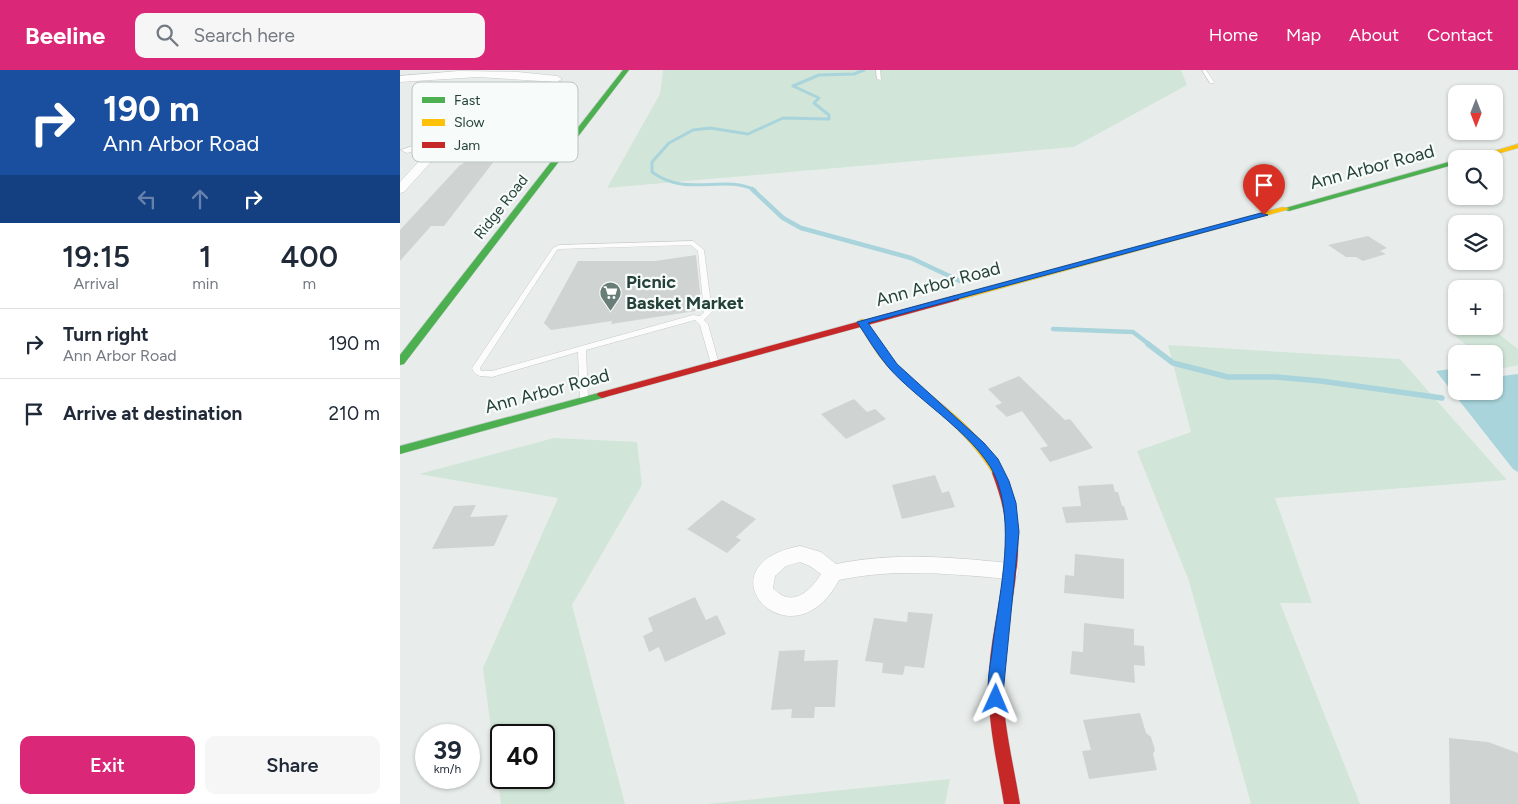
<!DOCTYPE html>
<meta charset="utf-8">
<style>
:root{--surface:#fff;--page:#f6f6f7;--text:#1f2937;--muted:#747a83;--line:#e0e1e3;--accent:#db2777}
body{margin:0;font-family:Figtree,sans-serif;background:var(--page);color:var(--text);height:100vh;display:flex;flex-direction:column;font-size:19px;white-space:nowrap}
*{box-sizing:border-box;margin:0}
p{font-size:16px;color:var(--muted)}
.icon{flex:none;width:28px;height:28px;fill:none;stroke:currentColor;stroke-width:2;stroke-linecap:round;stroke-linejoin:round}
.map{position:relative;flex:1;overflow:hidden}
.details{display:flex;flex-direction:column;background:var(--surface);width:400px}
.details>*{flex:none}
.guide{background:#1a4fa0;color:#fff;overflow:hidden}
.needle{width:32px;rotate:180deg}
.controls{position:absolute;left:1048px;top:15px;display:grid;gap:10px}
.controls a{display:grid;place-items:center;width:55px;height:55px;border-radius:10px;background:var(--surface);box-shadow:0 1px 4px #0004;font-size:25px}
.speed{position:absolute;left:15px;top:654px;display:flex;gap:10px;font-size:25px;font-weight:700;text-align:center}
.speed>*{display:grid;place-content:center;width:65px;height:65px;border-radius:50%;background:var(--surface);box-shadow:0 1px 4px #0004;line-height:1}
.speed small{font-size:12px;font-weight:400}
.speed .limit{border:2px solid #111;border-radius:8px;background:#fff;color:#111}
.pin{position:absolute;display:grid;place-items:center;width:42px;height:42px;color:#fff;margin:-51px -21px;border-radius:50% 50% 50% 0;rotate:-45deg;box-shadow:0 0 5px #0007}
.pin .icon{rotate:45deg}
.me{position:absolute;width:55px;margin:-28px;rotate:1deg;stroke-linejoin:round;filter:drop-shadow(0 0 4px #0008)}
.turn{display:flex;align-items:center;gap:18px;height:105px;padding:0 20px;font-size:22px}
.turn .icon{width:65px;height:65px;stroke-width:2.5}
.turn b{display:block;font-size:35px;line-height:42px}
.lanes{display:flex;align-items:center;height:48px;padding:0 20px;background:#0003;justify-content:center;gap:25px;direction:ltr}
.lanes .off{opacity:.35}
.eta{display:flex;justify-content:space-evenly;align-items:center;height:85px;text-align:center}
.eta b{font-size:30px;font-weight:600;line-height:35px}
.button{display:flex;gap:10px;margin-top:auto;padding:10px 20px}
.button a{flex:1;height:58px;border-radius:10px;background:var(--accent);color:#fff;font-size:20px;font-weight:600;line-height:58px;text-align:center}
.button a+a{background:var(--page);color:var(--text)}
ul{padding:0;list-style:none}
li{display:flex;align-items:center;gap:15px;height:70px;padding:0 20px;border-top:1px solid var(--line)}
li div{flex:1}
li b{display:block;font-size:19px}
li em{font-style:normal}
header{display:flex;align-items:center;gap:30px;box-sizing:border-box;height:70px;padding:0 25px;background:var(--accent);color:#fff}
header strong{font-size:24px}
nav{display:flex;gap:28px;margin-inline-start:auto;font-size:18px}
.search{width:350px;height:45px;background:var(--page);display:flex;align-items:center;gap:12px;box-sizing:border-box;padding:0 18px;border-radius:10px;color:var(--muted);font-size:19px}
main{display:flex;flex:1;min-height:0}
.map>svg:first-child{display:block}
.green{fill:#d1e6d8;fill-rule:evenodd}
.water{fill:#a9d4db}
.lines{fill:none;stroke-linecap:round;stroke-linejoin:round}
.stream-far2{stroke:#a9d4db;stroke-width:3}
.stream-far1{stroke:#a9d4db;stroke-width:4.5}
.stream{stroke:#a9d4db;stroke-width:5.5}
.building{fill:#cfd4d2}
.lane-casing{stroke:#c5cac8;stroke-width:1}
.street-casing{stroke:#c5cac8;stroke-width:1}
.fast-casing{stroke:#c3cbc8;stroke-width:1}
.slow-casing{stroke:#c3cbc8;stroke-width:1}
.jam-casing{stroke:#c3cbc8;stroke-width:1}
.lane{fill:#fcfcfc;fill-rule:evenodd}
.street{fill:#fcfcfc;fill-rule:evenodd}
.fast{fill:#4caf50;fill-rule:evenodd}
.slow{fill:#ffc107;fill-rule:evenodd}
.jam{fill:#c62828;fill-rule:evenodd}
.route{fill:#1a73e8;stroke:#114b97}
.labels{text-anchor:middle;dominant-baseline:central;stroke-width:4.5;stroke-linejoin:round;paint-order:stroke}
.far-street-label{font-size:15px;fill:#24423a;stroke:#f7fbf9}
.street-label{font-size:18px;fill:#24423a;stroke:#f7fbf9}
.poi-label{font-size:18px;font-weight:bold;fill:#24423a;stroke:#f7fbf9;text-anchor:start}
.key{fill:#f7fbf9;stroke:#b8c4c0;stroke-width:1}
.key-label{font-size:14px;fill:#24423a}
</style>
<header>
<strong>Beeline</strong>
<div class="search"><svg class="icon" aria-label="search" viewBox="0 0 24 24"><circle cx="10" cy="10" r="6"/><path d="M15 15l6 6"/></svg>Search here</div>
<nav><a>Home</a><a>Map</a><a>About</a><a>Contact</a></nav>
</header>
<main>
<section class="details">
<div class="guide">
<div class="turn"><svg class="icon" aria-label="right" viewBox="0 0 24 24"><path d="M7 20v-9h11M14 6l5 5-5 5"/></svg><div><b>190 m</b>Ann Arbor Road</div></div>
<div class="lanes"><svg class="icon off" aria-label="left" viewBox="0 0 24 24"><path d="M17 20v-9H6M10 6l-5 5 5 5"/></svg><svg class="icon off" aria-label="ahead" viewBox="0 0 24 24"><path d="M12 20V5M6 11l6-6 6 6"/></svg><svg class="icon" aria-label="right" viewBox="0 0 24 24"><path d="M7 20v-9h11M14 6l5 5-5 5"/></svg></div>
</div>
<div class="eta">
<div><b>19:15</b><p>Arrival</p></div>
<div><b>1</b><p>min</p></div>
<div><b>400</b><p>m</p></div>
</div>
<ul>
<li><svg class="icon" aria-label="right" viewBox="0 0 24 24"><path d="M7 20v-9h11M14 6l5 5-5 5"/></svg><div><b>Turn right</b><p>Ann Arbor Road</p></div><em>190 m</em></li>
<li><svg class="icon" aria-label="arrive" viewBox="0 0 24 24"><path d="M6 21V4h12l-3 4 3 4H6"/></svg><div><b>Arrive at destination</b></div><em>210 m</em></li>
</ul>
<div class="button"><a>Exit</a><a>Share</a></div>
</section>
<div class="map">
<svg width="1118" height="734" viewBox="0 0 1118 734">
<rect width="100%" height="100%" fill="#e8edeb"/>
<path class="green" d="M263 0H781L787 15 674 77 207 118 260 24Z
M1091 258 1118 279V295L1096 300 1094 297V284H1077L1054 265Z
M768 275 1000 289 1107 410 875 428 912 533H880L960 734H851L789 511 737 381 791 362Z
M154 368 237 372 242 415 172 535 225 734H101L83 598 158 428 19 404ZM101 665H144V708H101Z
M550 709 545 734H307Z"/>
<path class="water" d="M1051 299 1056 300V321H1094V307L1118 304V402L1113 399 1036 301Z"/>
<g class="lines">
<path class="stream-far2" d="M355 120C323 104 287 128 252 102V92L269 73 293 60 310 58 348 64 383 48 429 49V45L414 33 419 28 393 16 419 5 454 4 464 0"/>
<path class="stream-far1" d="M352 119 383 148 401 158 511 188 560 211
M653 259 733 262 750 275"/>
<path class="stream" d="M748 274 773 293 828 307H876L921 311 1042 328"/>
</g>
<path class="building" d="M68 90H95L44 156H31L0 191V160L59 96Z
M968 166 987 178 980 181 986 184 963 191 956 187H946L928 175Z
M296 185 302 240 211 254 212 251 151 260 144 253 178 191H255Z
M619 306 665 350 670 349 693 378 650 392 640 378 648 376 622 341 607 347 595 336 602 333 588 319Z
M454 329 467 342 475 339 486 349 446 369 421 344Z
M535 405 542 423 549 421 555 437 502 449 492 415Z
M713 414 715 422H718L722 436H724L728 450 666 453 662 437 681 436 678 416Z
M322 430 356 449 336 467 341 470 327 483 287 459Z
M76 435 70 447 108 445 94 476 32 479 54 436Z
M675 484 724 489V529L664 523 665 505 674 506Z
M295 527 306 550 317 545 326 564 265 592 259 577 249 582 243 566 253 561 248 548Z
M508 542 533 544 524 598 505 596 503 605 482 603 483 593 465 591 474 548 507 552Z
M684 553 734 559V575L744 576 745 596 734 595 735 613 670 604 672 581 683 582Z
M405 580 404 591 438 590 435 637H415L414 648H391L392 639 371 640 379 581Z
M740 643 746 663 751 667 755 680 753 684 757 700 689 709 682 681 691 680 683 650Z
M1049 668 1088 672 1118 683V734H1050Z"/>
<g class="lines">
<defs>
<path id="lane" d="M476 0H480L481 10 477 9Z
M802 0H806L814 12V13H810Z
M293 171 304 180 312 242 304 250 308 254 319 294 318 296H315L311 294 300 255 295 250 186 280 188 329 184 332 180 329 178 282 92 307C82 306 76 308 72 298L153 178 159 175ZM291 175 298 181 304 242 300 246 293 245 92 301H81L80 298 157 180 160 179Z"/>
<path id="street" d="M59 1 118 2 157 6 162 9 157 12 78 7 0 12V6Z
M36 68 57 69 59 76 31 92 4 122 0 123V112L21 89 17 83 19 81 23 80 31 83 48 75 37 74 7 83 1 80Z
M400 476 421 482 436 494C494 482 551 487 609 493L616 495 619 501 616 507 609 509C552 504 495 498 439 510 391 600 296 495 400 476ZM400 492 410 496 421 504C409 523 391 538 373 518L375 506 386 496Z"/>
<path id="fast" d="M223 0H229L4 294 0 295V285Z
M1056 90V94L889 141 882 139Z
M202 322 206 323 207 325 206 327 0 384V376Z"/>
<path id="slow" d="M1118 74V78L1079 89H1067Z
M883 137 890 139 559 230H553L551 228 553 226Z
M462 249 465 250C476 266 486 283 499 297 538 334 576 354 604 403L602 406H594C568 361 529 337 493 302 478 288 468 269 457 252Z"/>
<path id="jam" d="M556 225 559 226V230L202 328 197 325 198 323Z
M598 399 602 400 604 403C610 419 615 434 617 450 623 501 605 552 603 602 601 646 613 691 620 734H604C597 691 586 646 589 602 592 552 610 501 605 451 603 434 598 419 592 403L594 400Z"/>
</defs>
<use href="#lane" class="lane-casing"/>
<use href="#street" class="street-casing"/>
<use href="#fast" class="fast-casing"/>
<use href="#slow" class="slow-casing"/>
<use href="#jam" class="jam-casing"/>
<use href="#lane" class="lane"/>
<use href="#street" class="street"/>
<use href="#fast" class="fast"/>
<use href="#slow" class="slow"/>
<use href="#jam" class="jam"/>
</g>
<path class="route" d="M861 143 868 145 468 253 497 294 584 373 598 389 609 411 616 433 619 462 602 634 596 636 591 634C585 620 590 597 592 582 598 528 615 465 598 413 583 369 520 333 489 298 477 284 467 267 457 252Z"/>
<defs>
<symbol id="supermarket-pin" viewBox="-11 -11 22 30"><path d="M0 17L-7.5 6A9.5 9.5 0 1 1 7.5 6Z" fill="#697e78" stroke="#f7fbf9"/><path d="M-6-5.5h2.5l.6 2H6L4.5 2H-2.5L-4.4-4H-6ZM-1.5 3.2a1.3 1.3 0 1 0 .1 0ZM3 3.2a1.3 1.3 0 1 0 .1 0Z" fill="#fff"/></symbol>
</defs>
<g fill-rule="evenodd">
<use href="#supermarket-pin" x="198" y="210" width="25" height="34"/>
</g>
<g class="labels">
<g class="far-street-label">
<text transform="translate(101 137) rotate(-52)">Ridge Road</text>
</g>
<g class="street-label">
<text transform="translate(972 97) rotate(-15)">Ann Arbor Road</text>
<text transform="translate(538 214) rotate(-15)">Ann Arbor Road</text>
<text transform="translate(147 321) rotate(-15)">Ann Arbor Road</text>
</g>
<g class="poi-label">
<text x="226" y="212">Picnic<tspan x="226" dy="21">Basket Market</tspan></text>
</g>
</g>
<rect x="12" y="12" width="166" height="80" rx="8" class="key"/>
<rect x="22" y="27" width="23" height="6" fill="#4caf50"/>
<rect x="22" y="49" width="23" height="7" fill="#ffc107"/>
<rect x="22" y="72" width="23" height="6" fill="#c62828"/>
<g class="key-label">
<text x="54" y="35">Fast</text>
<text x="54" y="57">Slow</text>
<text x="54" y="80">Jam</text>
</g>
</svg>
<div class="controls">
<a><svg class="needle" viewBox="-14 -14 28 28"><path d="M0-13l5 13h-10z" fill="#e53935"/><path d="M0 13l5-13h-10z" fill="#747a83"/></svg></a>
<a><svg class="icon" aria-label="search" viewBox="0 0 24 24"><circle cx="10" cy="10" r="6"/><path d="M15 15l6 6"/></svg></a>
<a><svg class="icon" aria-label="layers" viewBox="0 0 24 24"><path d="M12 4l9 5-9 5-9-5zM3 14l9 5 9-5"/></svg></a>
<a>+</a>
<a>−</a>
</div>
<div class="speed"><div>39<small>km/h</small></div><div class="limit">40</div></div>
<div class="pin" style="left:864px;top:145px;background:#d93025"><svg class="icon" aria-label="arrive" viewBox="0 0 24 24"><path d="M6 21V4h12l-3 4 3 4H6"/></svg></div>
<svg class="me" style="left:596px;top:629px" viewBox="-20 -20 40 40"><path d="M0-17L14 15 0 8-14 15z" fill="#1a73e8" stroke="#fff" stroke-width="4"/></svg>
</div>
</main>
